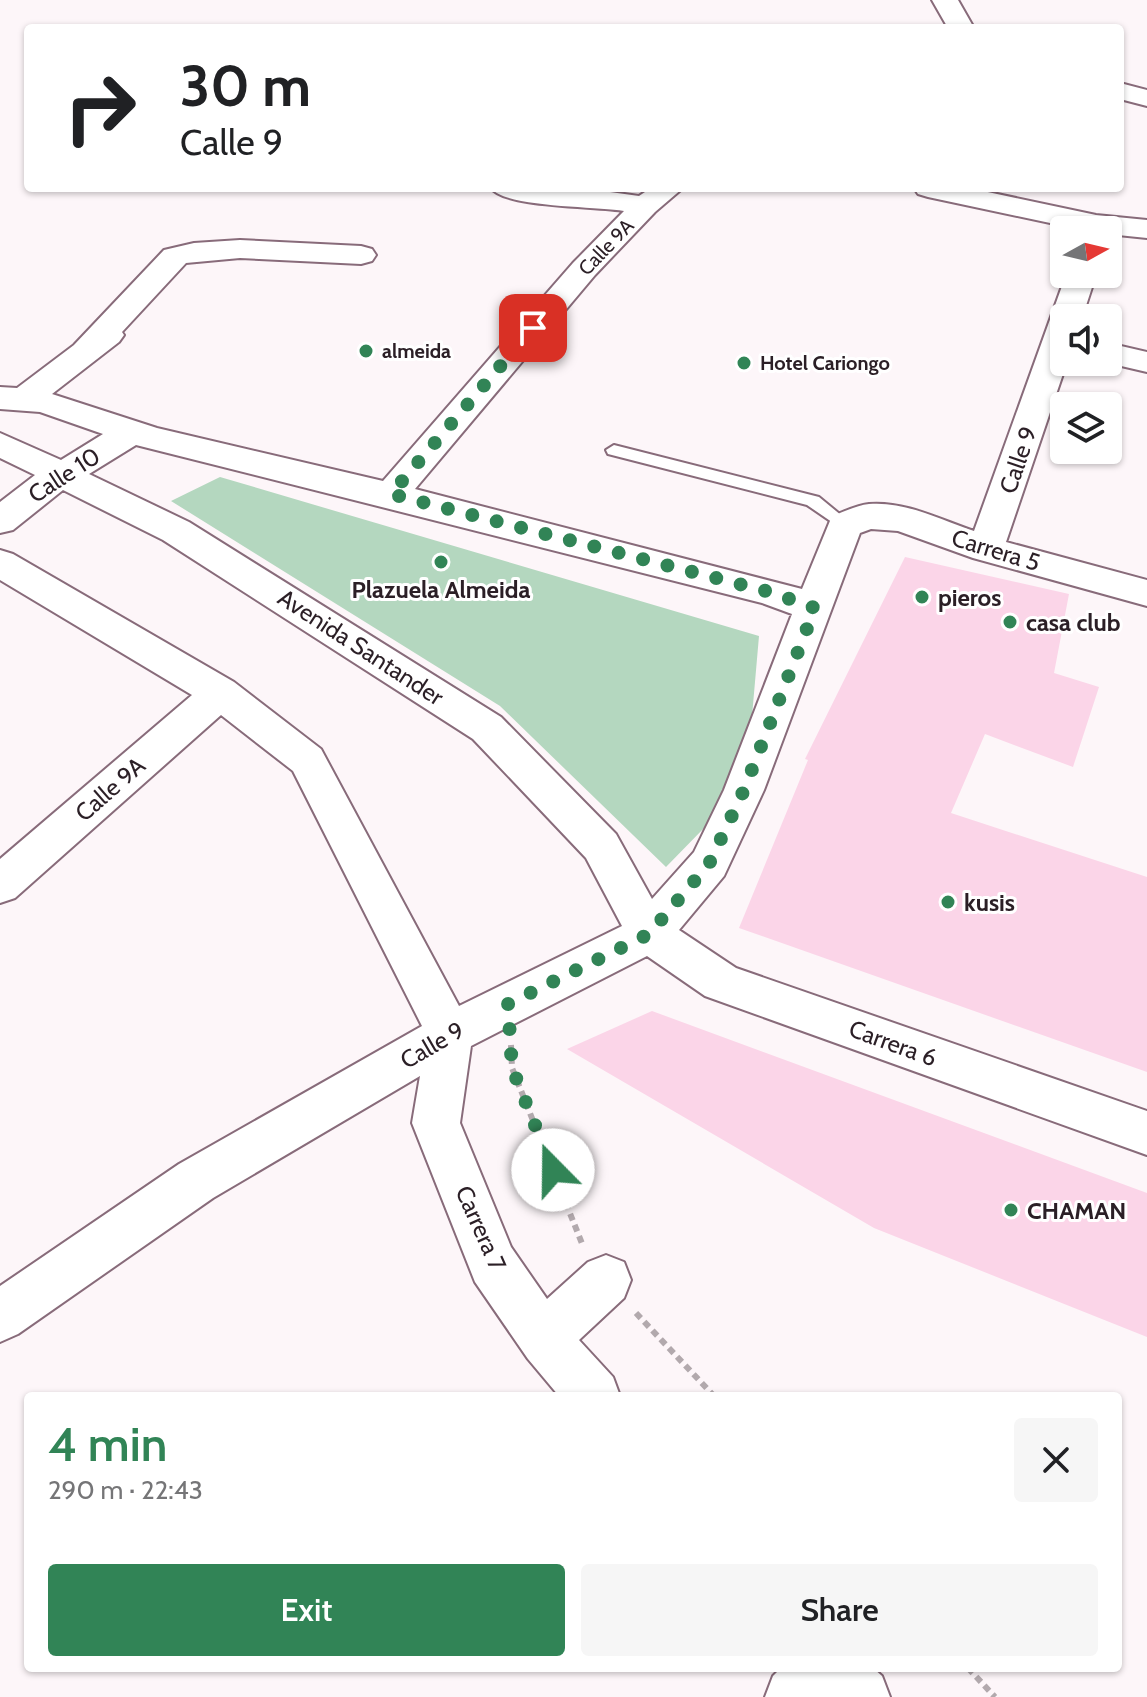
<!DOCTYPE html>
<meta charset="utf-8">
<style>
:root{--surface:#fff;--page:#f6f6f6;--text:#202124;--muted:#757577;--accent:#318456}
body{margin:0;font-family:Cabin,sans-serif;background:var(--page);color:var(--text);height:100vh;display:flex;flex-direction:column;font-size:30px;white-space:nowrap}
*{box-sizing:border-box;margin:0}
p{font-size:26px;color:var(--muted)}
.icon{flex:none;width:44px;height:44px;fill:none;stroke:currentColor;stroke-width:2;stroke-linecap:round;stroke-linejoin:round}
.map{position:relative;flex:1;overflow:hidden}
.side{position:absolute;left:24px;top:1392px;width:1098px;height:280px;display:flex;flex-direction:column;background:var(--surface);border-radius:8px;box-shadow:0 2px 6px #0004}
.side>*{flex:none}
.guide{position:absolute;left:24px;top:24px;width:1100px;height:168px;border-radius:8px;box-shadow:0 2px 6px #0004;background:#fff;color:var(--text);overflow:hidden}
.needle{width:52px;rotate:82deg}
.fabs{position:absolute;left:1050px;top:216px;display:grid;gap:16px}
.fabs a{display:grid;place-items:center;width:72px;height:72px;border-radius:8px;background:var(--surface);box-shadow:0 2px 6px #0004;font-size:40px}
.pin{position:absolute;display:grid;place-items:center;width:68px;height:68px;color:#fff;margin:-34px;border-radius:16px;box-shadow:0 4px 12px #0006}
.me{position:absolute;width:88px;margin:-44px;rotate:338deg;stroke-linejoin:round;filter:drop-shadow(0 0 6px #0008)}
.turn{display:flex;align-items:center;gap:28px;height:168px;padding:0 24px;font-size:36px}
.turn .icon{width:104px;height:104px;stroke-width:2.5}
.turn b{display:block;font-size:56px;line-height:68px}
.round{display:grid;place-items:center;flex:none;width:84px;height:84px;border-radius:8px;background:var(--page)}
.summary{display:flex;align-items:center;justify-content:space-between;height:136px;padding:0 24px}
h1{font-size:48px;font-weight:600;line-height:60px;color:var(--accent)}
.cta{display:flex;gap:16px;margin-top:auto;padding:16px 24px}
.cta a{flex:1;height:92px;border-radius:8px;background:var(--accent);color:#fff;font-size:32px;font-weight:600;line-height:92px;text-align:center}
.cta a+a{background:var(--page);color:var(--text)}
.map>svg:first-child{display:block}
.green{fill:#b4d7bf}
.building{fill:#fbd5e8}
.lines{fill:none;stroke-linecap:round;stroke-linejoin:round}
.service-casing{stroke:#886b7a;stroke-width:4}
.minor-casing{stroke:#886b7a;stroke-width:4}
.path{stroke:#b2a9ad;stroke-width:6;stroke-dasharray:7 5;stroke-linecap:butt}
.service{fill:#fff;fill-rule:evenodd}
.minor{fill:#fff;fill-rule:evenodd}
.route{stroke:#318456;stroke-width:14;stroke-dasharray:0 25.2}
.poi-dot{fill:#318456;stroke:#fff;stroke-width:3}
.labels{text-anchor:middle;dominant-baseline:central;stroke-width:6;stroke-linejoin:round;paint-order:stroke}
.far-street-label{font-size:20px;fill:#2b1f26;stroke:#fff}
.far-poi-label{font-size:20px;font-weight:bold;fill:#2b1f26;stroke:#fff;text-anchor:start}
.street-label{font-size:24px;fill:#2b1f26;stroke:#fff}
.poi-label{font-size:24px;font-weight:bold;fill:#2b1f26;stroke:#fff;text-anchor:start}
</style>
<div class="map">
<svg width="1147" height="1697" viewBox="0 0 1147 1697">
<rect width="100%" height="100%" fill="#fdf6f9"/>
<path class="green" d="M220 477 759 636 746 785 666 867 500 706 171 501Z"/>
<path class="building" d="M905 557 1069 594 1054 673 1099 687 1073 767 985 734 951 813 1147 877V1072L739 928 808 760 805 759Z
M652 1011 1147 1193V1337L874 1228 567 1049Z"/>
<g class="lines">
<defs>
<path id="service" d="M614 445 819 497 853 525 845 531 807 505 608 454 606 450Z"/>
<path id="minor" d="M932 0H958L974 28H948Z
M1120 83 1147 90V106L1120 99Z
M491 188H581L639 196 651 188H683L655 212 595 275 415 489 802 589 832 516C844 512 857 505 869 504 905 501 941 520 974 531L1066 275H1096L1082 318H1064V362H1067L1006 542 1147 580V606L973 558 898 531 871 529 860 533 764 790 724 876 679 930 736 968 1147 1111V1155L705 996 647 956 471 1046 460 1123 511 1247 547 1299 588 1262 606 1255 624 1262 631 1280 624 1298 579 1340 613 1377 620 1396H559L528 1359 475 1282 412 1123 420 1076 213 1198 18 1334 0 1342V1286L179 1164 422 1026 293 771 221 715 15 898 0 903V859L192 695 0 580V550L13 554 234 682 321 749 459 1006 622 926 586 858 473 739 163 540 63 490 13 530 0 533V502L35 475 0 458V433L61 460 103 434 40 412 0 409V387L17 388 74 345 164 250 194 243 240 240 361 246 372 249 376 255 372 261 361 264 240 258 186 263 122 332 124 335 119 342 52 394 157 428 383 481 573 263 624 211C596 206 505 208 491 188ZM136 445 762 603 792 614 724 790 694 852 652 899 616 834 501 717 189 522 89 474Z
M914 188H969L1096 215 1147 220V238L1108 234V230H1083L928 197 918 194Z
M1108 343 1147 352V372L1104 362H1108Z
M781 1668H873L882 1676 890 1697H765L773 1676Z"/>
</defs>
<use href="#service" class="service-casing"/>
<use href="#minor" class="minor-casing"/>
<path class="path" d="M511 1045 512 1068 583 1246
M636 1313 714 1396
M968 1668 995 1697"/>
<use href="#service" class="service"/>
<use href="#minor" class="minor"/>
</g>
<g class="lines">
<path class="route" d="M533 328 391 494 770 592 815 608 744 790 709 864 649 934 508 1004 512 1068 553 1170"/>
</g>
<g class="poi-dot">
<circle cx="366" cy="351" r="8"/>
<circle cx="744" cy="363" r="8"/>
<circle cx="441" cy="562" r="8"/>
<circle cx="922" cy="597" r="8"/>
<circle cx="1010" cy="622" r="8"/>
<circle cx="948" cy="902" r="8"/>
<circle cx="1011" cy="1210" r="8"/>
</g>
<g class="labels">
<g class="far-street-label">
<text transform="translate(606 247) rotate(-46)">Calle 9A</text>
</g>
<g class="far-poi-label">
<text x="382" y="351">almeida</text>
<text x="760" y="363">Hotel Cariongo</text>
</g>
<g class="street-label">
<text transform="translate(1018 460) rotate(-71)">Calle 9</text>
<text transform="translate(64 475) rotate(-33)">Calle 10</text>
<text transform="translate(996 550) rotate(17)">Carrera 5</text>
<text transform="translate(361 647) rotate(33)">Avenida Santander</text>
<text transform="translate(110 789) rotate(-41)">Calle 9A</text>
<text transform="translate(893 1043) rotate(20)">Carrera 6</text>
<text transform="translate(432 1045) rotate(-30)">Calle 9</text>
<text transform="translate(481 1228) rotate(66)">Carrera 7</text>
</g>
<g class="poi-label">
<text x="441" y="589" text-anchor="middle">Plazuela Almeida</text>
<text x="938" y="597">pieros</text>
<text x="1026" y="622">casa club</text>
<text x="964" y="902">kusis</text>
<text x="1027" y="1210">CHAMAN</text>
</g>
</g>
</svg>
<div class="fabs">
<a><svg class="needle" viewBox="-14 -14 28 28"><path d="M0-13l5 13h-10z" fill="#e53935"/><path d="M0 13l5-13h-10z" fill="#757577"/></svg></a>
<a><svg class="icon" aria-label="sound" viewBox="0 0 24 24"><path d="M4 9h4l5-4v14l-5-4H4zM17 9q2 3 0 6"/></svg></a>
<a><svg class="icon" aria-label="layers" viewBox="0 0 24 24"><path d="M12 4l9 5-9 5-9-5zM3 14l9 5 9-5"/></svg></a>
</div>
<div class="pin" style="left:533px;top:328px;background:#d93025"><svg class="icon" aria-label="arrive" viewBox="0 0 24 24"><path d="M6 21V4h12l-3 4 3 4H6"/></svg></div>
<svg class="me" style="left:553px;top:1170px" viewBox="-20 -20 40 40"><circle r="19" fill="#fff"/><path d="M0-13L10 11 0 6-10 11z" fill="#318456"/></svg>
<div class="guide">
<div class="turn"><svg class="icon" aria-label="right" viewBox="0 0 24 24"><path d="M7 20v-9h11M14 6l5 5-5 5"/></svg><div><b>30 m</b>Calle 9</div></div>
</div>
<section class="side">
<div class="summary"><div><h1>4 min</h1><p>290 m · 22:43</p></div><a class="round"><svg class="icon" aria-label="close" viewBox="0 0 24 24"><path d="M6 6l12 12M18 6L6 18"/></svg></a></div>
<div class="cta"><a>Exit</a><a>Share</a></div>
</section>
</div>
